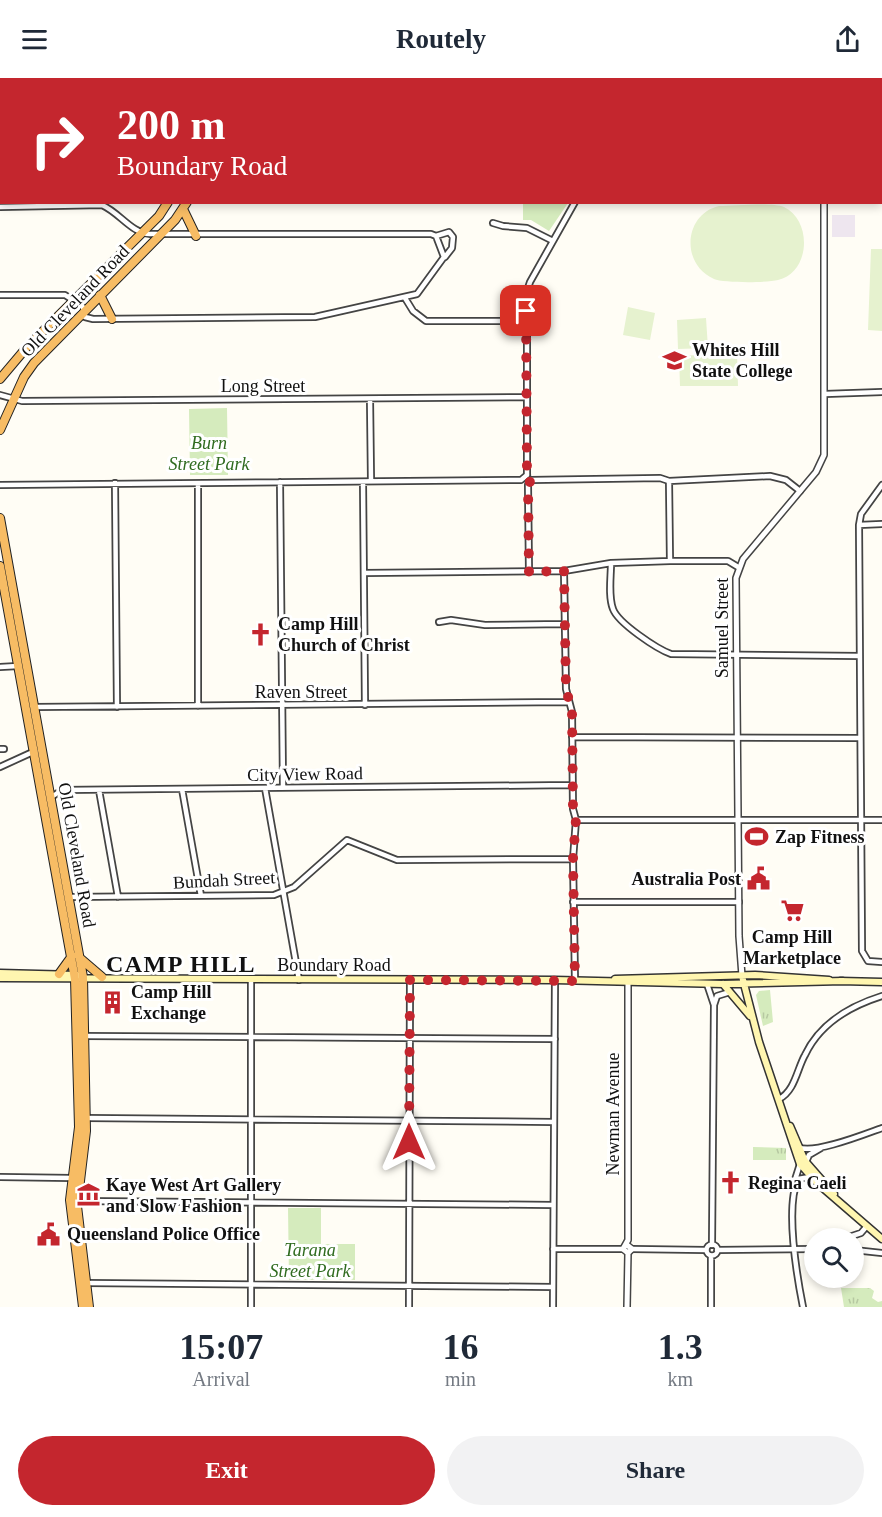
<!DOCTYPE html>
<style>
:root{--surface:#fff;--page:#f2f2f3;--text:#1f2937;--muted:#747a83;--accent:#c4262e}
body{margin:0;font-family:"Times New Roman",serif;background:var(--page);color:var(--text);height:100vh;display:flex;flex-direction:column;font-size:22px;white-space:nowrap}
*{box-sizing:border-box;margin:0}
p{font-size:20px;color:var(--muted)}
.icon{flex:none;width:33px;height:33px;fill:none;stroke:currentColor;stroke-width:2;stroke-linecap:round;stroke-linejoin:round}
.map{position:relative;height:1229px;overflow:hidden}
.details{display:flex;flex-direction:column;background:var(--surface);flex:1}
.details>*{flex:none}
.banner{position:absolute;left:0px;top:0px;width:882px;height:126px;box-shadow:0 3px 9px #0003;background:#c4262e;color:#fff;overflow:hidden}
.buttons{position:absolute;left:804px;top:1150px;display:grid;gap:12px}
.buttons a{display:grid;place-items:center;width:60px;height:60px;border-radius:50%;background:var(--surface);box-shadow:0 3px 9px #0003;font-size:30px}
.pin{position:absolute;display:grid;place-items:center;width:51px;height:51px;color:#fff;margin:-26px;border-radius:12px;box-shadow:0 3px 9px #0006}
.me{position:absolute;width:66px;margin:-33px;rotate:0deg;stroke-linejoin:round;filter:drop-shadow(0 0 4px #0008)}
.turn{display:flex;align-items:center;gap:21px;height:126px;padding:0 18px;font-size:27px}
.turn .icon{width:78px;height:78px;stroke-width:2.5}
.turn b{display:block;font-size:42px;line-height:51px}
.eta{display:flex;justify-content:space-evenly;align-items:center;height:102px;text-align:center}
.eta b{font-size:36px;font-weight:600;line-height:42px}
.action{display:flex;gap:12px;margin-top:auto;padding:12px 18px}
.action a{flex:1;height:69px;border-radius:36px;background:var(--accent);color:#fff;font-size:24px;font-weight:600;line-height:69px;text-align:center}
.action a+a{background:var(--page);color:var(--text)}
header{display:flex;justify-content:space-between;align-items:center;height:78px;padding:0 18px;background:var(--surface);font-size:27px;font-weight:600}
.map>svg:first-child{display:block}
.industrial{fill:#eee6ef}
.grass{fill:url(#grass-tufts)}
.park{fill:#d5ebbd}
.pitch{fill:#e6f2cf}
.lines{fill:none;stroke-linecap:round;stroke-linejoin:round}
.minor-casing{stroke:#444;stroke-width:8}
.tertiary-casing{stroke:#444;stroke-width:8}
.secondary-casing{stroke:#333;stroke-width:9}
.trunk-casing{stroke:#222;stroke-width:10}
.minor{stroke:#fff;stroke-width:4.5}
.tertiary{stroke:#fff;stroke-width:5}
.secondary{stroke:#fff6b0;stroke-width:6}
.trunk{stroke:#f7bc64;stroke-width:8}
.route{stroke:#c4262e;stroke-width:10;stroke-dasharray:0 18}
.labels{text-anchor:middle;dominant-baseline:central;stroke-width:6;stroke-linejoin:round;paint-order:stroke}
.street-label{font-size:18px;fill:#111;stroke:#fff}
.poi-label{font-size:18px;font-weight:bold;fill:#111;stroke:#fff;text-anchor:start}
.park-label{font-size:18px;font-style:italic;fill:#2f6b1f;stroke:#fff}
.district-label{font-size:24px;font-weight:bold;letter-spacing:1.5px;fill:#111;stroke:#fff}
</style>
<header><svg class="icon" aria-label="menu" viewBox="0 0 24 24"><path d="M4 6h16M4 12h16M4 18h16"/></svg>Routely<svg class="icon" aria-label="share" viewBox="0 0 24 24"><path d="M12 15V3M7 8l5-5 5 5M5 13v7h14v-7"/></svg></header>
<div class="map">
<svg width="882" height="1229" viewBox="0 0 882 1229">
<defs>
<pattern id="grass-tufts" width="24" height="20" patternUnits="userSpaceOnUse" patternTransform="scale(1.5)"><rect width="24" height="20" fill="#d5ebbd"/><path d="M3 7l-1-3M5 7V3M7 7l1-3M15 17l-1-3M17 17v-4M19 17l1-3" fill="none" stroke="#b6c8a1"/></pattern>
</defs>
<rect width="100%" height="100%" fill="#fffdf5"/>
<path class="industrial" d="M832 137H855V159H832Z"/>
<path class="grass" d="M770 912 773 944 763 948 756 917 759 913Z
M753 1069 786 1070V1082H753Z
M841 1210H870L874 1213 872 1220 878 1224 882 1223V1229H844Z"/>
<path class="park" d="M523 125V124L568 125 549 153 531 142H523Z
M227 330 228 397H190L189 331Z
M288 1130H321V1166H355V1202H289Z"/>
<path class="pitch" d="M719 128C735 128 771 124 784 129 813 143 810 195 778 202 767 205 723 205 714 201 680 186 684 136 719 128Z
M871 171H882V253L868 252Z
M628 229 655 235 650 262 623 257Z
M706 240 708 270 678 271 677 242Z
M737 275 738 308H680L679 278Z"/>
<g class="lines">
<defs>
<path id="minor" d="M27 0V2
M85 0V2
M509 0 510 2
M880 75 882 76
M0 129 102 127C120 135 131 155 150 156H431L436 158
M493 145 503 148 527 150 553 163
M436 158 449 154 453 159 452 170 445 179
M0 217H65L83 229 85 239 93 241 315 239 417 216 444 179 436 158
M405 220 413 233 426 243H526
M825 316 882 314
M0 317 22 323 527 319
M370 321 371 402
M527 397V213L530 204 575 124
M531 402 660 400 669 403 770 398 786 402 800 413
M669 403 670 483
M280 404 283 709
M363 404 365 627
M115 405 117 629
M0 407 521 402 527 397
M528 407 529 494
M882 407 861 436 859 447 862 873 868 883 882 884
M859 447 882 446
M611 485C611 499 608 518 613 531 618 545 657 571 671 576L860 578
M564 493 566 611 572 634 573 731 576 742 573 781 575 903
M364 495 564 493 611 485 670 483H728L738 489
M439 544 451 542 485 547 565 546
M0 589 18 588
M198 628V407
M35 629 568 624
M572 659 860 660
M0 671H4
M0 689 35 673
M265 710 299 902
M182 711 201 818
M99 712 118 819
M50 720 62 712 572 707
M576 742H882
M70 819 274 817 294 809 347 762 397 782 573 781
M573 824H739
M707 906 714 927 712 1167
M714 927 717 918 730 914
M84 958 555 961
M779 1021C795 1013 797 991 805 977 820 945 850 928 882 918
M86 1040 554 1044
M798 1069C813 1077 865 1056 882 1050
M806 1084 809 1077 821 1070
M0 1099 72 1100
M793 1108 800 1086
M77 1123 553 1127
M843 1161 861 1155 867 1148
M706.5 1172a5.5 5.5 0 1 1 11 0a5.5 5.5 0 1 1-11 0Z
M553 1171H623
M632 1171 706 1172
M717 1172 814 1171
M854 1172 882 1175
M711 1178V1229
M86 1205 553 1209
M251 1229V901
M409 1229 410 902
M553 1229 555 902
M803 1229C797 1199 785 1129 798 1101L810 1099"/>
<path id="tertiary" d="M853 2 854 0
M742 898 739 858 736 500 743 481 816 394 824 377V124
M628 1175 623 1171 628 1162V904
M627 1229 628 1175 632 1171 627 1167"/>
<path id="secondary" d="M0 895 77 897
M742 898 759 964 800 1086 816 1104 882 1161
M0 900 555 902 723 906 843 903
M615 901 755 897 829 902
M840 903 882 904
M723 906 750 938
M790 1048 805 1083 834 1116"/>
<path id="trunk" d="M164 0V2
M178 0 179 2
M183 131 196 158
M100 217 112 241
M0 301 27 269 159 138 168 124
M0 352 24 299 34 285 175 142 187 124
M0 440 83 899 86 1053 77 1128 89 1229
M0 488 75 901 79 1049 70 1122 83 1229
M81 881 102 899
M59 896 72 878"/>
</defs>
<use href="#minor" class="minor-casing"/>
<use href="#tertiary" class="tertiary-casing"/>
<use href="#secondary" class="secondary-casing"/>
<use href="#trunk" class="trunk-casing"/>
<use href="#minor" class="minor"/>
<use href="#tertiary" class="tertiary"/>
<use href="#secondary" class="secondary"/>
<use href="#trunk" class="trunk"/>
</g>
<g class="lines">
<path class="route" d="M409 1064 410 902 575 903 573 781 576 741 573 731 572 634 566 611 564 493 529 494 528 407 531 402 527 397 526 233"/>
</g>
<defs>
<symbol id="school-bare" viewBox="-9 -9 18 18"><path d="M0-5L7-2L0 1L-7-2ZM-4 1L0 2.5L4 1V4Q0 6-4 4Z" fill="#c4262e" stroke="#fff" stroke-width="2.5" paint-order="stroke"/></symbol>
<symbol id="church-bare" viewBox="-9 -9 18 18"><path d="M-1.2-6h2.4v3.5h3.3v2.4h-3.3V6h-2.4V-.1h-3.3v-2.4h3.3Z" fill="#c4262e" stroke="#fff" stroke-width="2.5" paint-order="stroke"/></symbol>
<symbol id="stadium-bare" viewBox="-9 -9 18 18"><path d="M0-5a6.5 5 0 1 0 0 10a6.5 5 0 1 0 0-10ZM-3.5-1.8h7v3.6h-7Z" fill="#c4262e" stroke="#fff" stroke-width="2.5" paint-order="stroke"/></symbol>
<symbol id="civic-bare" viewBox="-9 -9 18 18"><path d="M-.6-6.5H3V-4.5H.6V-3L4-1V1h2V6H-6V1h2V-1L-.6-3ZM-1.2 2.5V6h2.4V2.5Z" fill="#c4262e" stroke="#fff" stroke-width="2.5" paint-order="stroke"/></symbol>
<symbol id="supermarket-bare" viewBox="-9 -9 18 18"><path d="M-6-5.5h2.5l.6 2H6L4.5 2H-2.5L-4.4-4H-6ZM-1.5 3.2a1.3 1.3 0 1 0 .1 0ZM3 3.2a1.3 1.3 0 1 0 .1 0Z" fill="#c4262e" stroke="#fff" stroke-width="2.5" paint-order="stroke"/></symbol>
<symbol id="building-bare" viewBox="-9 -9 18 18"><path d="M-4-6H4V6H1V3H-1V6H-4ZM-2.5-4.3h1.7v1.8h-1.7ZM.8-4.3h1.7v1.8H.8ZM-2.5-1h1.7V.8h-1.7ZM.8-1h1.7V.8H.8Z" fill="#c4262e" stroke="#fff" stroke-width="2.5" paint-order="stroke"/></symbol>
<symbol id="museum-bare" viewBox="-9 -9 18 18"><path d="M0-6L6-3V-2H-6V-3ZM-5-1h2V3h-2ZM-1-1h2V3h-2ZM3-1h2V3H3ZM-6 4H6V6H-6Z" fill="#c4262e" stroke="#fff" stroke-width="2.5" paint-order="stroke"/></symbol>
</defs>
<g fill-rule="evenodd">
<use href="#school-bare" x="658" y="266" width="33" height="33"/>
<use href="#church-bare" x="244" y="540" width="33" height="33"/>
<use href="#stadium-bare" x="740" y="742" width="33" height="33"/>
<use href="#civic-bare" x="742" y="784" width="33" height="33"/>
<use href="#supermarket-bare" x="776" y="816" width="33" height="33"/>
<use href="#building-bare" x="96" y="908" width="33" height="33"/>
<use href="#church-bare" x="714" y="1088" width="33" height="33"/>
<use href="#museum-bare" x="72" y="1100" width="33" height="33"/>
<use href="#civic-bare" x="32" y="1140" width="33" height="33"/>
</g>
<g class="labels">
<g class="street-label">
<text transform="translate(75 223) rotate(-46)">Old Cleveland Road</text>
<text x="263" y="308">Long Street</text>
<text transform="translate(722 550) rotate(-90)">Samuel Street</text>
<text x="301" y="614">Raven Street</text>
<text transform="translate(305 696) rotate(-1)">City View Road</text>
<text transform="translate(77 777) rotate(80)">Old Cleveland Road</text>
<text transform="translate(224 802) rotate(-3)">Bundah Street</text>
<text x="334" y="887">Boundary Road</text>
<text transform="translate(613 1036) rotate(-90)">Newman Avenue</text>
</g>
<g class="poi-label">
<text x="692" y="272">Whites Hill<tspan x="692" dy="21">State College</tspan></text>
<text x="278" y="546">Camp Hill<tspan x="278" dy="21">Church of Christ</tspan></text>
<text x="775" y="759">Zap Fitness</text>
<text x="741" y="801" text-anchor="end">Australia Post</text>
<text x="792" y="859" text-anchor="middle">Camp Hill<tspan x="792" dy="21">Marketplace</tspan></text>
<text x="131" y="914">Camp Hill<tspan x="131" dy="21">Exchange</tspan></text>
<text x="748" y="1105">Regina Caeli</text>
<text x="106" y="1107">Kaye West Art Gallery<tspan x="106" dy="21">and Slow Fashion</tspan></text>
<text x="67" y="1156">Queensland Police Office</text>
</g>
<g class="park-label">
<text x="209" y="365">Burn<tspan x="209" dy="21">Street Park</tspan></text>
<text x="310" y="1172">Tarana<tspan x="310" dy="21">Street Park</tspan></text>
</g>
<g class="district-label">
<text x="181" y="886">CAMP HILL</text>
</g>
</g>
</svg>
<div class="buttons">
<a><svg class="icon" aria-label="search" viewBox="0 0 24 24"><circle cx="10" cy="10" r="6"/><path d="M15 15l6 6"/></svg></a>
</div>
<div class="pin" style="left:526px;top:233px;background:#d93025"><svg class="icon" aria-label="arrive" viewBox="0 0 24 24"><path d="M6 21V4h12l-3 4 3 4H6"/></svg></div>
<svg class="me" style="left:409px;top:1064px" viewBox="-20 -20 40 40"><path d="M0-17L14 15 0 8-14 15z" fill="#c4262e" stroke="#fff" stroke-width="4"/></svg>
<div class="banner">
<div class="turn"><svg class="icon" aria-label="right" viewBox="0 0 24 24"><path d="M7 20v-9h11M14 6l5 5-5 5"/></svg><div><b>200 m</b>Boundary Road</div></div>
</div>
</div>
<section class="details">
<div class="eta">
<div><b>15:07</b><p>Arrival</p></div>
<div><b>16</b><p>min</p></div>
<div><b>1.3</b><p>km</p></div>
</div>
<div class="action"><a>Exit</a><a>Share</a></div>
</section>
